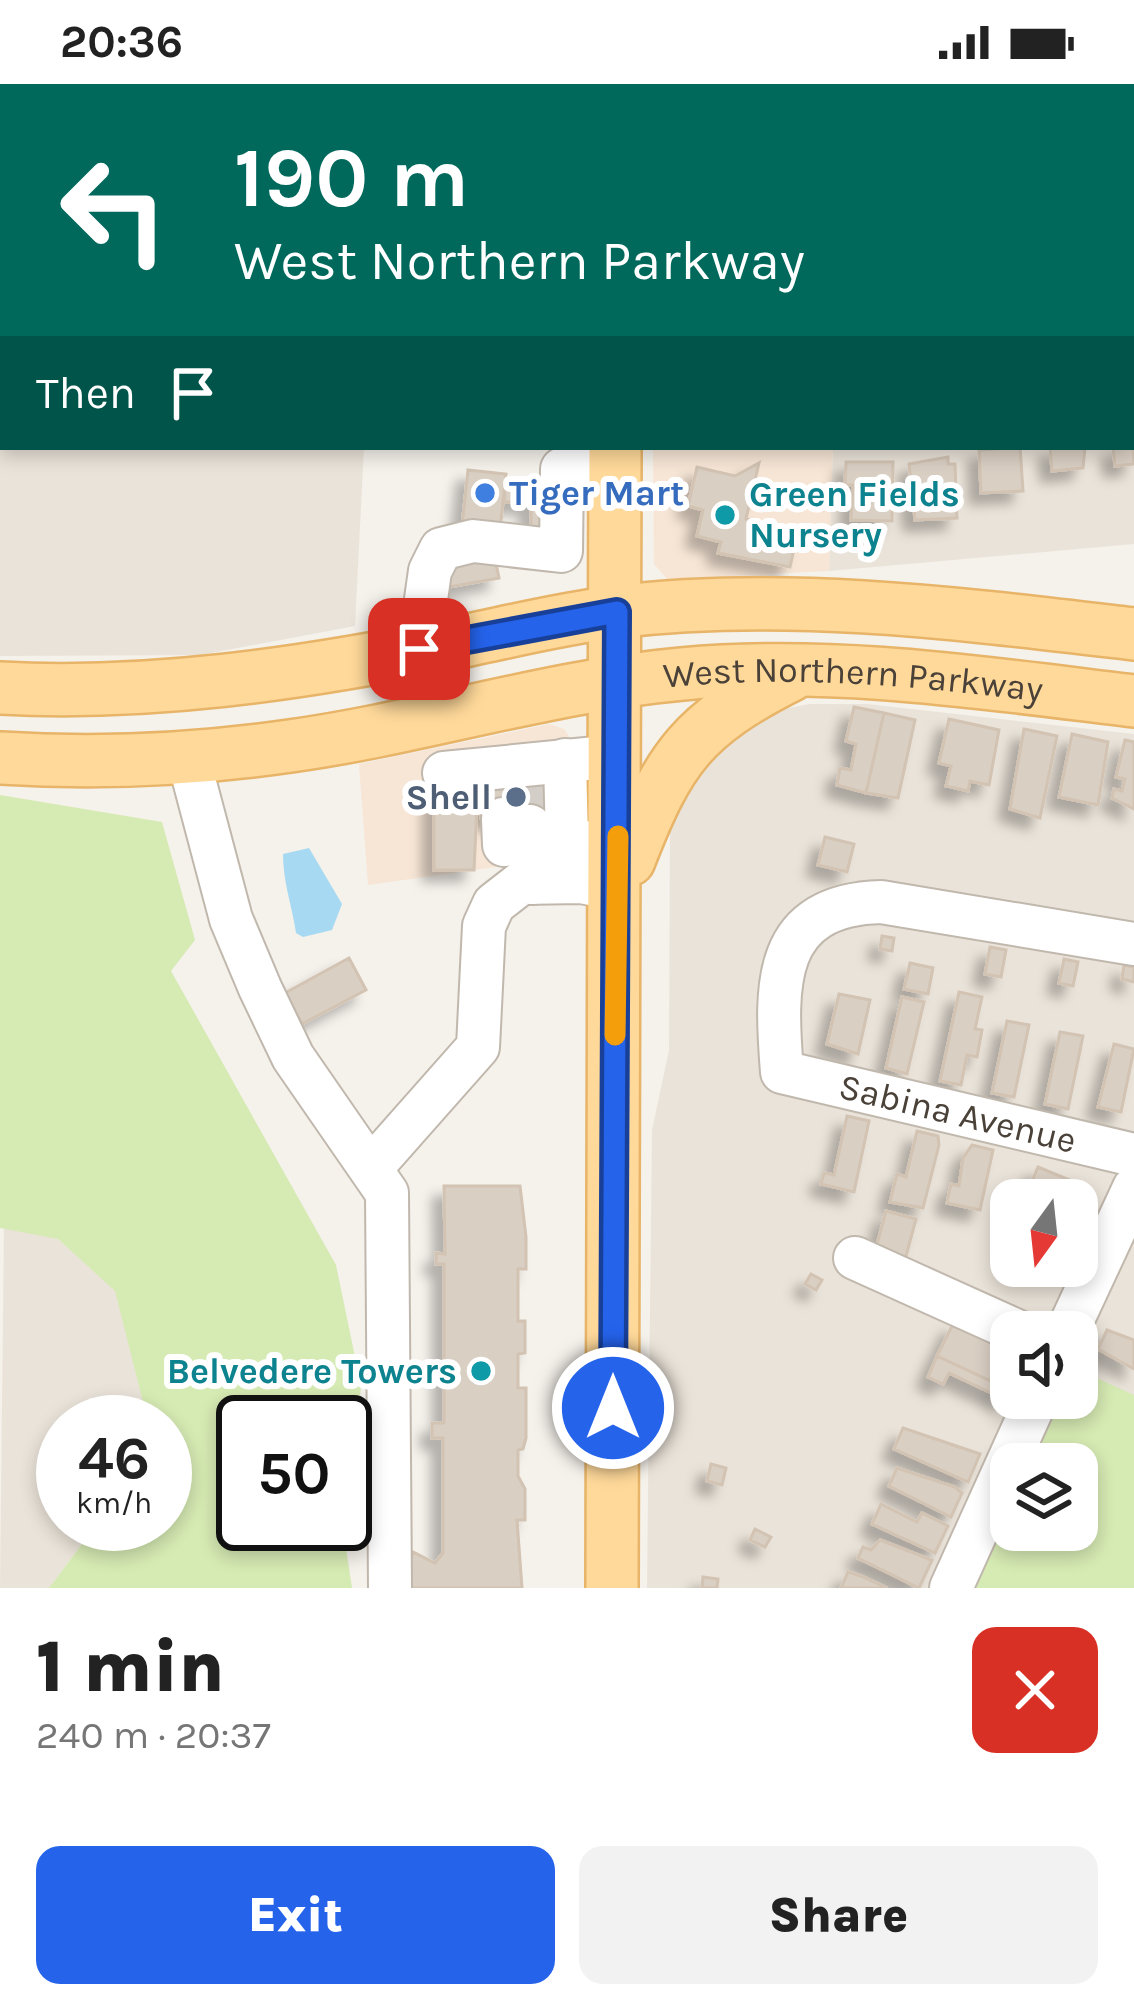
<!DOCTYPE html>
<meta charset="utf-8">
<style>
:root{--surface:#fff;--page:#f2f2f2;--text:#222;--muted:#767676;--accent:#2563eb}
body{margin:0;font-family:Karla,sans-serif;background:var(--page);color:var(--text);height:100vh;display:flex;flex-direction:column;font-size:45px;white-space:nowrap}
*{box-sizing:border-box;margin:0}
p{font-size:39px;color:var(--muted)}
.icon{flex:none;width:66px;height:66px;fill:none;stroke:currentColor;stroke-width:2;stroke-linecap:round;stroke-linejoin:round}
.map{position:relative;height:1504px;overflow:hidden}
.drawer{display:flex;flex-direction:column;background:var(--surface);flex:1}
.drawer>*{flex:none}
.guide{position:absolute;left:0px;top:0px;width:1134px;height:366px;box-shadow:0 6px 18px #0003;background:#00695c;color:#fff;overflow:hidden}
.needle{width:78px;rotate:195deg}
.fabs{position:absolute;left:990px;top:1095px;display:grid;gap:24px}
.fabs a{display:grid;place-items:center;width:108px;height:108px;border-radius:24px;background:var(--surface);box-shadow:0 6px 18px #0003;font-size:60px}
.speed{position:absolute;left:36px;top:1311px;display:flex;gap:24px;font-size:60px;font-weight:700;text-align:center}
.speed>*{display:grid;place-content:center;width:156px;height:156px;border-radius:50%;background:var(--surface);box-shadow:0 6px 18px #0003;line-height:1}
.speed small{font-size:30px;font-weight:400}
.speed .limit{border:6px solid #111;border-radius:18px;background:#fff;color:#111}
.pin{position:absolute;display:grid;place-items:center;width:102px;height:102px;color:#fff;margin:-51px;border-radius:24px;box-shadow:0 6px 18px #0006}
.me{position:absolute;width:132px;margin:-66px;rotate:0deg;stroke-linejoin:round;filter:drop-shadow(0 0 9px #0008)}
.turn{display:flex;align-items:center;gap:42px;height:252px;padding:0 36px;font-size:54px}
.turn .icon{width:156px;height:156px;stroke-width:2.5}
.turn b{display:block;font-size:84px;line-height:102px}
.then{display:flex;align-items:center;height:114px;padding:0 36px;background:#0003;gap:24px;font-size:45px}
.round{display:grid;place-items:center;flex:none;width:126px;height:126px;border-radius:24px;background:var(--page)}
.summary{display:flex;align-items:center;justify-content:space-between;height:204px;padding:0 36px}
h1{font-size:72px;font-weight:800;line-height:90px}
.button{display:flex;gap:24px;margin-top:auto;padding:24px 36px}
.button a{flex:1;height:138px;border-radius:24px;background:var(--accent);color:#fff;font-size:48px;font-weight:800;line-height:138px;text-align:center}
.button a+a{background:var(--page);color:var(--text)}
.status{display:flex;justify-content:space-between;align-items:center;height:84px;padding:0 60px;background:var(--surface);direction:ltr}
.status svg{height:33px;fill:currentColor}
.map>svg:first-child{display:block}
.residential{fill:#eae3d9;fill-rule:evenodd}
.commercial{fill:#f7e6d6}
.green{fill:#d6eab3;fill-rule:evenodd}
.water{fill:#a7daf2}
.building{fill:#dacfc3;stroke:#d2c3b3;stroke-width:3;filter:url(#shadow)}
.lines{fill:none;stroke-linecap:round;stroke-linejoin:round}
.minor-tunnel{stroke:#d3cec7;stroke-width:42;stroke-dasharray:42 21;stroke-linecap:butt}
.minor-casing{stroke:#c1b8ad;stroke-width:46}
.major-casing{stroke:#e7b468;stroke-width:56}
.path{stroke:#c4b39e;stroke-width:4.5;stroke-dasharray:6 6;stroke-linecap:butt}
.minor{stroke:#fff;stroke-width:42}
.major{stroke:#ffd99a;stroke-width:51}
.route-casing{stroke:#184099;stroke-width:30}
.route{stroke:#2563eb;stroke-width:21}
.slow{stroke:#f59e0b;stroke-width:21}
.shop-dot{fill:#3f7fe0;stroke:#fff;stroke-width:4.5}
.culture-dot{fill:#0f9aa8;stroke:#fff;stroke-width:4.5}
.service-dot{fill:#5c6f8a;stroke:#fff;stroke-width:4.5}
.labels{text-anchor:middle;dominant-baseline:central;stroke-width:12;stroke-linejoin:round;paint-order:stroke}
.shop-label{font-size:36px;font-weight:bold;fill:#366cbe;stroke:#fff;text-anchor:start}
.culture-label{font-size:36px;font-weight:bold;fill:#0d838f;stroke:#fff;text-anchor:start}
.street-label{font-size:36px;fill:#4a4138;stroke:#fff}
.service-label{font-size:36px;font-weight:bold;fill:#4e5e75;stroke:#fff;text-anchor:end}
</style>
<div class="status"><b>20:36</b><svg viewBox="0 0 49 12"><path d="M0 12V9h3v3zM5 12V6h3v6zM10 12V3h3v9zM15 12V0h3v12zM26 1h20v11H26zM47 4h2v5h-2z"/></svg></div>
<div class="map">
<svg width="1134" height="1504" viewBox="0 0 1134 1504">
<defs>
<filter id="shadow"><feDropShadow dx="-11" dy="11" stdDeviation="6" flood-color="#0004"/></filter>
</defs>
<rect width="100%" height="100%" fill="#f5f1eb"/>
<path class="residential" d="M0 0H504L3 3V363H364L355 542 200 571 0 572Z
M649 0H1134V460L829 487 833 363H1131V3Z
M810 620H867L1134 650V1504H647L652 1046 669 966 670 743 697 682 762 629ZM1011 1116H1077V1182H1011ZM1011 1248H1077V1314H1011ZM1011 1380H1077V1446H1011Z
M4 1140 58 1155 116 1207 148 1338H63V1440H97L49 1504H0Z"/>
<path class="commercial" d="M653 363H833L829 487 667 495 654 480Z
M549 640 564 645 572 657 574 772 368 801 359 680Z"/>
<path class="green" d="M0 711 162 738 195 856 171 887 336 1181 361 1302 346 1464 352 1504H49L97 1440H165V1338H148L115 1207 58 1155 0 1144ZM243 1338H345V1440H243Z
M1077 1285 1134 1311V1504H971L1011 1416V1446H1077V1380H1027L1057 1314H1077Z"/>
<path class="water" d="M309 764 342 820 332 846 303 853 296 849C292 821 283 799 283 770Z"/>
<path class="building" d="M772 0H831V3H772Z
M957 0H1026V3H957Z
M1131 338 1134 380 1115 382 1113 363H1131Z
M1020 363 1023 407 981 409 979 366Z
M1050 363H1085L1083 384 1052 387Z
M948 373V380H955L957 434 915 436 909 380Z
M846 378H893L892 437 851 436 853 401H845Z
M759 379 746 435 798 447 790 483 718 469 721 458 697 452 703 426 688 422 697 383 735 392Z
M468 386 506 390 500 446 462 442Z
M505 399 553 400V450H531V419L504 418Z
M494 469 499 494 449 503 445 478Z
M854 623 884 629 866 709 837 701 840 684 851 686 856 660 846 657Z
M884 629 915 636 898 714 866 709Z
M949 635 999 646 989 701 970 697 968 707 946 702 951 682 939 679Z
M1024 645 1057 652 1040 734 1010 725Z
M1072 650 1108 658 1098 721 1059 713Z
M1125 656 1134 658V725L1112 714 1114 705 1122 707 1125 695 1116 693Z
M481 692 551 693V735L481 734Z
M434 700 478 701 474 786H434Z
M825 753 854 760 847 788 818 781Z
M882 852 894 854 892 867 880 865Z
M990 863 1006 866 1001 893 985 890Z
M349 874 366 906 302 940 285 909Z
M1064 875 1078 878 1073 902 1059 899Z
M910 879 933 884 928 910 904 905Z
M1124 881 1134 883V898L1122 895Z
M959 908 982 913 975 945 982 946 977 973 967 971 961 1001 940 997Z
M839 910 870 916 858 970 827 960Z
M902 913 924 918 907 990 886 984Z
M1007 937 1029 941 1014 1013 992 1009Z
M1060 948 1083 952 1068 1025 1045 1020Z
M1114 960 1134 965 1121 1028 1098 1023Z
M847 1032 869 1037 854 1108 821 1100 824 1089 834 1091Z
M917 1047 938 1052 939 1061 923 1124 890 1118 897 1090 906 1093Z
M972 1061 993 1066 980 1126 947 1119 951 1100 959 1102 963 1074Z
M1038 1083 1089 1104 1077 1133V1116H1036L1042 1102 1032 1097Z
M444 1102H520L526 1153V1185H518V1237H525V1269L518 1270V1304H526V1354L523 1365 518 1366V1392L525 1405V1436H517L522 1504H404L413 1468 435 1479 443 1469V1354H432V1339H444V1180H436V1169L445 1170Z
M886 1127 916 1135 905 1176 875 1168Z
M811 1190 822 1196 816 1206 805 1200Z
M954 1238 1011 1270 1008 1305 937 1272Z
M1107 1246 1134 1256V1285L1098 1265Z
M937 1272 1008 1305 1004 1315 949 1289 943 1300 928 1293Z
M903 1344 980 1370 968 1398 894 1365Z
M711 1380 726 1384 722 1401 707 1397Z
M897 1384 955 1403 962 1409 951 1433 889 1402Z
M881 1420 917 1438 922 1429 948 1442 935 1469 872 1440Z
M755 1445 771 1453 765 1463 750 1456Z
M880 1456 932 1476 919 1504 858 1474 863 1463 871 1466Z
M848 1488 861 1492 887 1504H841Z
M703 1493 718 1495 717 1504H702Z"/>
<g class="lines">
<path class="minor-tunnel" d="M529 692 530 735"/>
<defs>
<g id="minor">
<path d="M533 0V3"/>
<path d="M754 0V3"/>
<path d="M1100 0V3"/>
<path d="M0 55 3 59"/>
<path d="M0 254 3 252"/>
<path d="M1131 260H1134"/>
<path d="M419 565 430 487 441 465 473 457 561 467 562 385 616 383"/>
<path d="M188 673 231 835 260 904 293 973 387 1109 390 1504"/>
<path d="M565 676 567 758"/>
<path d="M444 689 617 672"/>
<path d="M503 735 504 761 531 759 530 742"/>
<path d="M532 799 531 759 618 758"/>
<path id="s1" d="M1134 860 881 818C772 821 775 901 782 988L1134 1071"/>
<path d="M371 1084 478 963 484 842 494 820 521 799 581 798 618 805"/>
<path d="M855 1174 1019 1248"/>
<path d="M1067 1248 1134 1104"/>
<path d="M951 1504 1037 1314"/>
</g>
<g id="major">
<path d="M611 0V3"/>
<path d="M0 604C147 612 300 590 444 561 501 550 557 535 615 528 786 507 964 530 1134 550"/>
<path id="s2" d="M0 674C97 680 193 676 290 662 421 644 549 602 682 590 834 576 984 599 1134 617"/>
<path d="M629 776C669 673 692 641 791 591"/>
<path d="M612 1504 615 363"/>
</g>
</defs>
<use href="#minor" class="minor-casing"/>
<use href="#major" class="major-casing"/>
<path class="path" d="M858 3 859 0"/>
<use href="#minor" class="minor"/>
<use href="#major" class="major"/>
</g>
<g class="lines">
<defs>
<path id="route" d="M419 565 617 528 613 1324"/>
</defs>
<use href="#route" class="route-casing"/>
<use href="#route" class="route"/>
<path class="slow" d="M615 951 618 752"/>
</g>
<circle class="shop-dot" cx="485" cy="409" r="12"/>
<g class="culture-dot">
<circle cx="725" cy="431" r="12"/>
<circle cx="481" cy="1287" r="12"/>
</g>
<circle class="service-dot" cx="516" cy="713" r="12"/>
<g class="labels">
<g class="shop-label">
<text x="509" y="409">Tiger Mart</text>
</g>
<g class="culture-label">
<text x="749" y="410">Green Fields<tspan x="749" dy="41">Nursery</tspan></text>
<text x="457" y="1287" text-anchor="end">Belvedere Towers</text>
</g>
<g class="street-label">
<text stroke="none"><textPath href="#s2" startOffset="861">West Northern Parkway</textPath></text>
<text stroke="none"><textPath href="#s1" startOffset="669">Sabina Avenue</textPath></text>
</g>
<g class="service-label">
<text x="492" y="713">Shell</text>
</g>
</g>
</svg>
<div class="fabs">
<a><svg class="needle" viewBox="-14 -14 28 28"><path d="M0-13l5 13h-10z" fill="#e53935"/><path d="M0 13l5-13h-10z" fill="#767676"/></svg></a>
<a><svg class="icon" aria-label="sound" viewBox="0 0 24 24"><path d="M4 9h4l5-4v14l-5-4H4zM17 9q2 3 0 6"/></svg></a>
<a><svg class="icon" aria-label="layers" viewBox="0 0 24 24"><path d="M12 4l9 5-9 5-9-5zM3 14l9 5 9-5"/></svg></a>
</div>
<div class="speed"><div>46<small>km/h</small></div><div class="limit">50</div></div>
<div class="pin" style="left:419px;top:565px;background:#d93025"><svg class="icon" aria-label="arrive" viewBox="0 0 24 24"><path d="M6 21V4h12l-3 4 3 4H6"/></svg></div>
<svg class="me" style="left:613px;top:1324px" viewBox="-20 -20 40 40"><circle r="17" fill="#2563eb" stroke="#fff" stroke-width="3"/><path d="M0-11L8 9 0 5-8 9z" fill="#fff"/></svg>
<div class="guide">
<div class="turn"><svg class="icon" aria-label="left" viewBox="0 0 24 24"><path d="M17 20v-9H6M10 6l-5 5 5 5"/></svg><div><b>190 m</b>West Northern Parkway</div></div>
<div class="then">Then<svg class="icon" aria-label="arrive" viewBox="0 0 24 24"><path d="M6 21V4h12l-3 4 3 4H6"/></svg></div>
</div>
</div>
<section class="drawer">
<div class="summary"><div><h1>1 min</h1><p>240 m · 20:37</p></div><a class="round" style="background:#d93025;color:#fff"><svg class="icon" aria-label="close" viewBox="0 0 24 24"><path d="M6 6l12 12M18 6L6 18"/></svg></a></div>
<div class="button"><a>Exit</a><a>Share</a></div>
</section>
